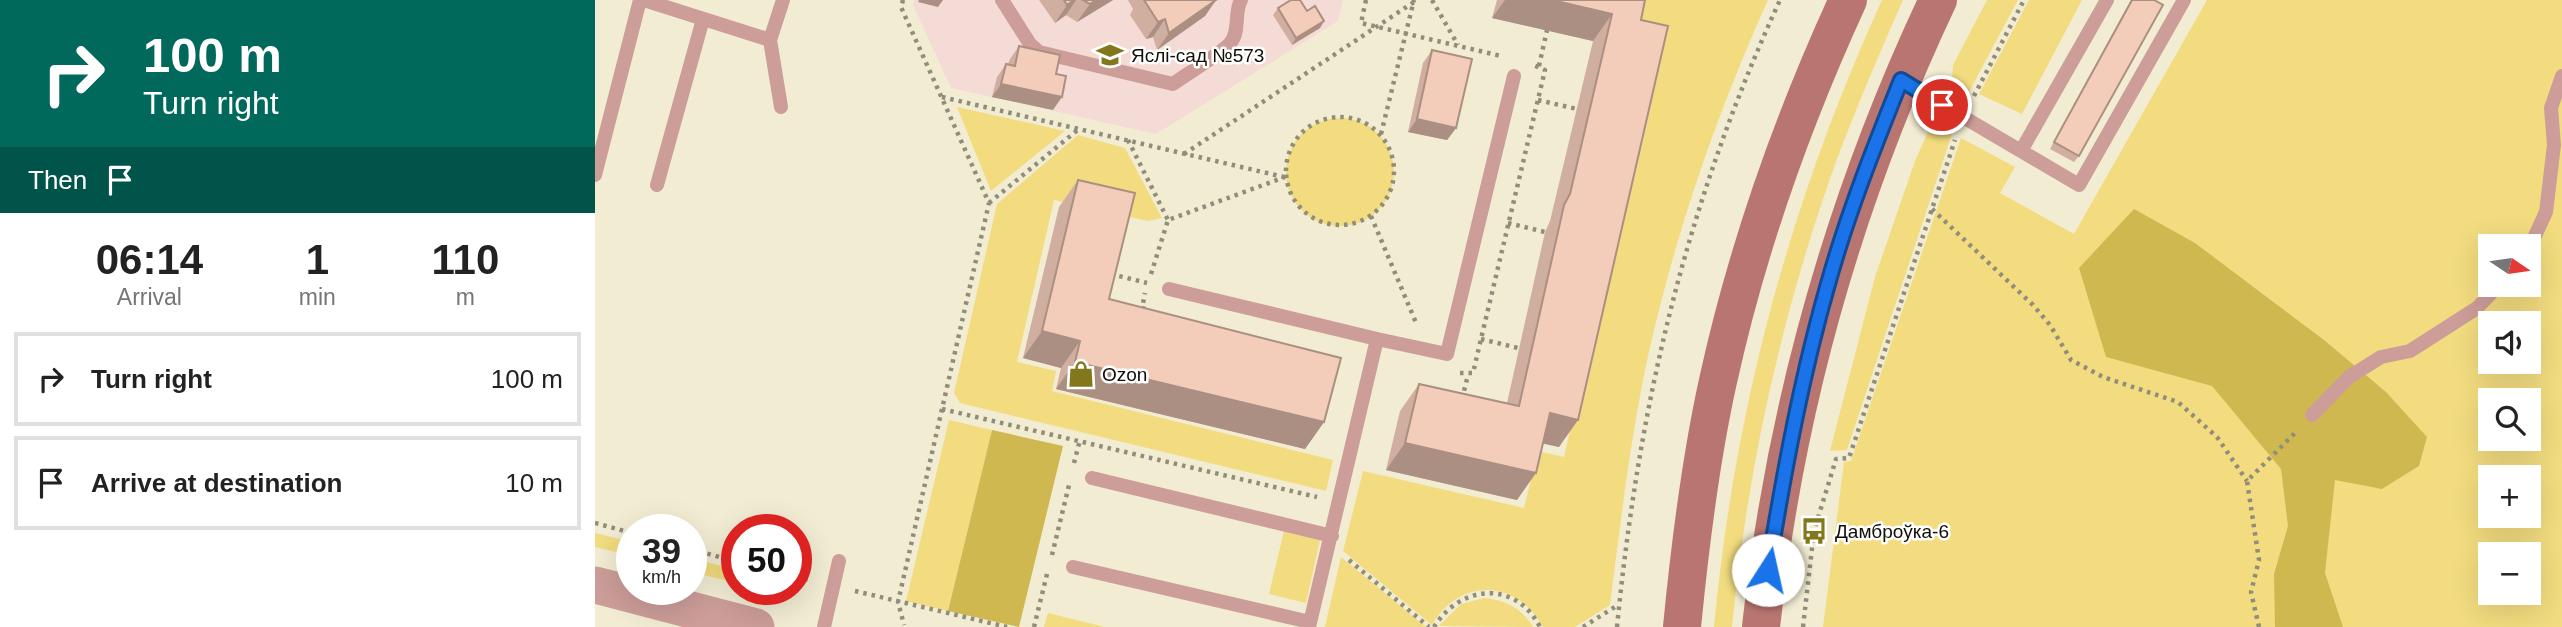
<!DOCTYPE html>
<meta charset="utf-8">
<style>
:root{--surface:#fff;--page:#f6f6f6;--text:#222;--muted:#767676;--line:#e0e0e0}
body{margin:0;font-family:Helvetica,sans-serif;background:var(--page);color:var(--text);height:100vh;display:flex;flex-direction:column;font-size:26px;white-space:nowrap}
*{box-sizing:border-box;margin:0}
p{font-size:23px;color:var(--muted)}
.icon{flex:none;width:38px;height:38px;fill:none;stroke:currentColor;stroke-width:2;stroke-linecap:round;stroke-linejoin:round}
.map{position:relative;flex:1;overflow:hidden}
.sheet{display:flex;flex-direction:column;background:var(--surface);width:595px}
.sheet>*{flex:none}
.hud{background:#00695c;color:#fff;overflow:hidden}
.needle{width:46px;rotate:103deg}
.buttons{position:absolute;left:1883px;top:234px;display:grid;gap:14px}
.buttons a{display:grid;place-items:center;width:63px;height:63px;border-radius:0px;background:var(--surface);box-shadow:0 7px 28px #0002;font-size:35px}
.speed{position:absolute;left:21px;top:514px;display:flex;gap:14px;font-size:35px;font-weight:700;text-align:center}
.speed>*{display:grid;place-content:center;width:91px;height:91px;border-radius:50%;background:var(--surface);box-shadow:0 7px 28px #0002;line-height:1}
.speed small{font-size:18px;font-weight:400}
.speed .limit{border:10px solid #d22;background:#fff;color:#111}
.pin{position:absolute;display:grid;place-items:center;width:60px;height:60px;color:#fff;margin:-30px;border:4px solid #fff;border-radius:50%;box-shadow:0 2px 7px #0007}
.me{position:absolute;width:77px;margin:-38px;rotate:10deg;stroke-linejoin:round;filter:drop-shadow(0 0 5px #0008)}
.turn{display:flex;align-items:center;gap:24px;height:147px;padding:0 28px;font-size:32px}
.turn .icon{width:91px;height:91px;stroke-width:2.5}
.turn b{display:block;font-size:49px;line-height:60px}
.then{display:flex;align-items:center;height:66px;padding:0 28px;background:#0003;gap:14px;font-size:26px}
.eta{display:flex;justify-content:space-evenly;align-items:center;height:119px;text-align:center}
.eta b{font-size:42px;font-weight:700;line-height:49px}
ul{padding:0;list-style:none}
li{display:flex;align-items:center;gap:21px;height:94px;margin:0 14px 10px;padding:0 14px;border:4px solid var(--line);border-radius:0px}
li div{flex:1}
li b{display:block;font-size:26px}
li em{font-style:normal}
main{display:flex;flex:1;min-height:0}
.map>svg:first-child{display:block}
.education{fill:#f5dbd6}
.green{fill:#f2dc7f;fill-rule:evenodd}
.forest{fill:#d0b850}
.lines{fill:none;stroke-linecap:round;stroke-linejoin:round}
.path{stroke:#918d7b;stroke-width:4.5;stroke-dasharray:3.5 5;stroke-linecap:butt}
.service{stroke:#cc9d99;stroke-width:14}
.tertiary{stroke:#cc9d99;stroke-width:37}
.secondary{stroke:#b97671;stroke-width:38}
.wall{fill:#d1afa0}
.shaded-wall{fill:#aa8f82}
.building{fill:#f3ccba;stroke:#aa8f82;stroke-width:2}
.route-casing{stroke:#114b97;stroke-width:18}
.route{stroke:#1a73e8;stroke-width:12}
.labels{text-anchor:middle;dominant-baseline:central;stroke-width:5;stroke-linejoin:round;paint-order:stroke}
.poi-label{font-size:19px;fill:#100e06;stroke:#fff;text-anchor:start}
</style>
<main>
<section class="sheet">
<div class="hud">
<div class="turn"><svg class="icon" aria-label="right" viewBox="0 0 24 24"><path d="M7 20v-9h11M14 6l5 5-5 5"/></svg><div><b>100 m</b>Turn right</div></div>
<div class="then">Then<svg class="icon" aria-label="arrive" viewBox="0 0 24 24"><path d="M6 21V4h12l-3 4 3 4H6"/></svg></div>
</div>
<div class="eta">
<div><b>06:14</b><p>Arrival</p></div>
<div><b>1</b><p>min</p></div>
<div><b>110</b><p>m</p></div>
</div>
<ul>
<li><svg class="icon" aria-label="right" viewBox="0 0 24 24"><path d="M7 20v-9h11M14 6l5 5-5 5"/></svg><div><b>Turn right</b></div><em>100 m</em></li>
<li><svg class="icon" aria-label="arrive" viewBox="0 0 24 24"><path d="M6 21V4h12l-3 4 3 4H6"/></svg><div><b>Arrive at destination</b></div><em>10 m</em></li>
</ul>
</section>
<div class="map">
<svg width="1967" height="627" viewBox="0 0 1967 627">
<rect width="100%" height="100%" fill="#f2ecd3"/>
<path class="education" d="M319 0H748L743 21 561 134 356 88 318 5Z"/>
<path class="green" d="M1051 0H1173C1122 113 1083 226 1055 347 1036 432 1026 519 1015 605L980 627H948C922 579 864 577 837 625L748 551 768 471 929 508 943 451 969 457 1064 34 1044 29Z
M1287 0H1308C1279 66 1250 133 1227 202 1181 340 1151 482 1137 627H1119C1140 406 1195 202 1287 0Z
M1392 0H1423L1374 92 1357 79 1358 65Z
M1434 0H1487L1427 114 1384 94Z
M1612 0H1967V627H1228L1249 462 1256 461 1366 138 1420 167 1405 193 1479 234ZM1895 247H1934V285H1895ZM1895 324H1934V362H1895ZM1895 401H1934V439H1895ZM1895 478H1934V516H1895ZM1895 555H1934V593H1895Z
M362 107 470 131 396 191Z
M691 172a54 54 0 1 1 108 0a54 54 0 1 1-108 0Z
M1341 127 1359 128 1252 450 1235 451 1280 277 1320 161 1333 132Z
M483 135 530 148 567 218 553 221 459 200 422 362 461 371 457 391 738 460 731 491 365 403 359 393 402 204Z
M354 420 397 430 353 611 311 601Z
M689 531 725 540 711 603 674 594Z
M0 533 37 542V556L0 547Z
M746 557 831 627H730Z
M96 558 142 570V583L96 572Z
M889 598C910 600 927 608 938 627L844 626 866 604Z
M453 613 510 627H449Z"/>
<path class="forest" d="M1539 209 1600 243 1729 340 1791 392 1832 437 1824 466 1787 489 1740 480 1730 573 1748 627H1680L1679 574 1693 526 1686 469 1617 386 1511 357 1484 268Z
M397 430 468 446 424 627 353 611Z"/>
<g class="lines">
<path class="path" d="M308 0 306 7 394 203 303 602 309 625
M771 0 766 23 906 56
M837 0 863 45
M944 66 952 30
M1379 96 1429 0
M347 97 689 177
M943 100 982 109
M691 171a54 54 0 1 1 108 0a54 54 0 1 1-108 0Z
M786 134 819 0
M533 140 573 220
M589 154 819 2
M394 203 485 128
M1337 209 1438 305 1455 325 1476 360 1508 377 1583 402 1622 437 1652 481
M776 216 822 325
M913 223 950 232
M516 274 552 283
M556 274 573 220 690 177
M550 309 547 308 550 293
M886 339 923 348
M865 373H878L886 339 950 70 938 65
M867 399 873 375
M347 409 722 497
M479 463 485 440
M0 523 37 533
M96 549 142 562
M457 555 474 485
M754 560 834 627
M201 577 217 581
M260 591 412 627
M439 627 453 570
M839 627C865 585 920 579 945 627
M988 627 1023 605
M1022 627C1044 404 1091 204 1185 0
M1208 627 1219 531 1241 459 1254 458 1360 140
M1664 627 1656 592 1664 560 1652 481 1702 431"/>
<path class="service" d="M49 0 175 40 188 0
M407 0 435 44 444 52 578 84C590 75 629 52 636 42 645 31 639 12 646 0
M1512 0 1426 151 1484 185 1589 0
M175 40 186 107
M1307 81 1426 151
M0 175 45 0
M62 185 108 19
M1934 249 1951 212 1959 145 1956 108 1967 76
M574 289 782 339
M1717 415 1754 377 1786 357 1815 351 1882 308 1904 285
M497 478 737 536
M478 567 715 622
M229 627 244 561
M714 627 782 339 852 354 919 76"/>
<path class="tertiary" d="M0 585 161 627"/>
<path class="secondary" d="M1087 627C1095 545 1105 462 1123 381 1152 249 1197 122 1253 0
M1166 627C1190 408 1249 199 1343 0"/>
</g>
<path class="wall" d="M444 0H518L482 22 471 15 460 23Z
M533 0H621L610 16 562 50 558 37 551 39 535 15 538 9Z
M902 0H1050L964 447 948 443 922 500 791 470 805 411 824 384 912 403 950 232 955 221 998 41 897 18Z
M1536 0H1559L1484 156 1479 162 1455 149Z
M683 8 712 11 729 21 725 28 697 45 678 15Z
M424 46 458 110 397 97 402 77 411 64H413L415 59Z
M837 50 861 128 852 140 813 132 828 63Z
M483 180 514 299 729 422 710 449 461 389 466 368 428 358 464 207Z"/>
<path class="shaded-wall" d="M324 0H348L343 7 323 2Z
M479 0H481L471 15 460 23 472 5Z
M501 0H518L482 22 495 4Z
M621 0 610 16 562 50 574 33Z
M910 0H957L1017 14 998 41 897 18Z
M570 19 558 37 551 39 563 22Z
M729 21 725 28 697 45 701 38Z
M406 84 467 97 458 110 397 97Z
M822 119 861 128 852 140 813 132Z
M447 331 485 341 466 368 428 358Z
M480 362 729 422 710 449 461 389Z
M955 413 983 420 964 447 936 441Z
M810 443 941 473 922 500 791 470Z"/>
<path class="building" d="M469 0H479L472 5Z
M488 0H501L495 4Z
M549 0H621L574 33 570 19 563 22Z
M696 0H705L712 11 720 6 729 21 701 38 683 8Z
M957 0H1050L1046 20 1073 26 983 420 955 413 941 473 810 443 824 384 924 406 969 205 975 194 1017 14Z
M1537 0H1559L1568 5 1484 156 1459 142Z
M424 46 465 55 461 74 471 76 467 97 406 84 411 64 420 66Z
M837 50 877 59 861 128 822 119Z
M483 180 540 193 514 299 746 358 729 422 480 362 485 341 447 331Z"/>
<g class="lines">
<defs>
<path id="route" d="M1173 570C1189 472 1207 373 1235 277 1254 210 1280 145 1306 80L1347 105"/>
</defs>
<use href="#route" class="route-casing"/>
<use href="#route" class="route"/>
</g>
<defs>
<symbol id="school-bare" viewBox="-9 -9 18 18"><path d="M0-5L7-2L0 1L-7-2ZM-4 1L0 2.5L4 1V4Q0 6-4 4Z" fill="#83771c" stroke="#fff" stroke-width="2.5" paint-order="stroke"/></symbol>
<symbol id="shop-bare" viewBox="-9 -9 18 18"><path d="M-5-2.5h2.3a2.7 3.5 0 0 1 5.4 0H5L5.5 6h-11ZM-1.5-2.5h3a1.5 2.3 0 0 0-3 0Z" fill="#83771c" stroke="#fff" stroke-width="2.5" paint-order="stroke"/></symbol>
<symbol id="bus-bare" viewBox="-9 -9 18 18"><path d="M-5-6H5V4H4V6H2V4H-2V6H-4V4H-5ZM-3.5-4V0h7V-4ZM-3.5 1.2v1.5H-2V1.2ZM2 1.2v1.5H3.5V1.2Z" fill="#83771c" stroke="#fff" stroke-width="2.5" paint-order="stroke"/></symbol>
</defs>
<g fill-rule="evenodd">
<use href="#school-bare" x="496" y="36" width="38" height="38"/>
<use href="#shop-bare" x="467" y="355" width="38" height="38"/>
<use href="#bus-bare" x="1200" y="512" width="38" height="38"/>
</g>
<g class="labels">
<g class="poi-label">
<text x="536" y="55">Яслі-сад №573</text>
<text x="507" y="374">Ozon</text>
<text x="1240" y="531">Дамброўка-6</text>
</g>
</g>
</svg>
<div class="buttons">
<a><svg class="needle" viewBox="-14 -14 28 28"><path d="M0-13l5 13h-10z" fill="#e53935"/><path d="M0 13l5-13h-10z" fill="#767676"/></svg></a>
<a><svg class="icon" aria-label="sound" viewBox="0 0 24 24"><path d="M4 9h4l5-4v14l-5-4H4zM17 9q2 3 0 6"/></svg></a>
<a><svg class="icon" aria-label="search" viewBox="0 0 24 24"><circle cx="10" cy="10" r="6"/><path d="M15 15l6 6"/></svg></a>
<a>+</a>
<a>−</a>
</div>
<div class="speed"><div>39<small>km/h</small></div><div class="limit">50</div></div>
<div class="pin" style="left:1347px;top:105px;background:#d93025"><svg class="icon" aria-label="arrive" viewBox="0 0 24 24"><path d="M6 21V4h12l-3 4 3 4H6"/></svg></div>
<svg class="me" style="left:1173px;top:570px" viewBox="-20 -20 40 40"><circle r="19" fill="#fff"/><path d="M0-13L10 11 0 6-10 11z" fill="#1a73e8"/></svg>
</div>
</main>
